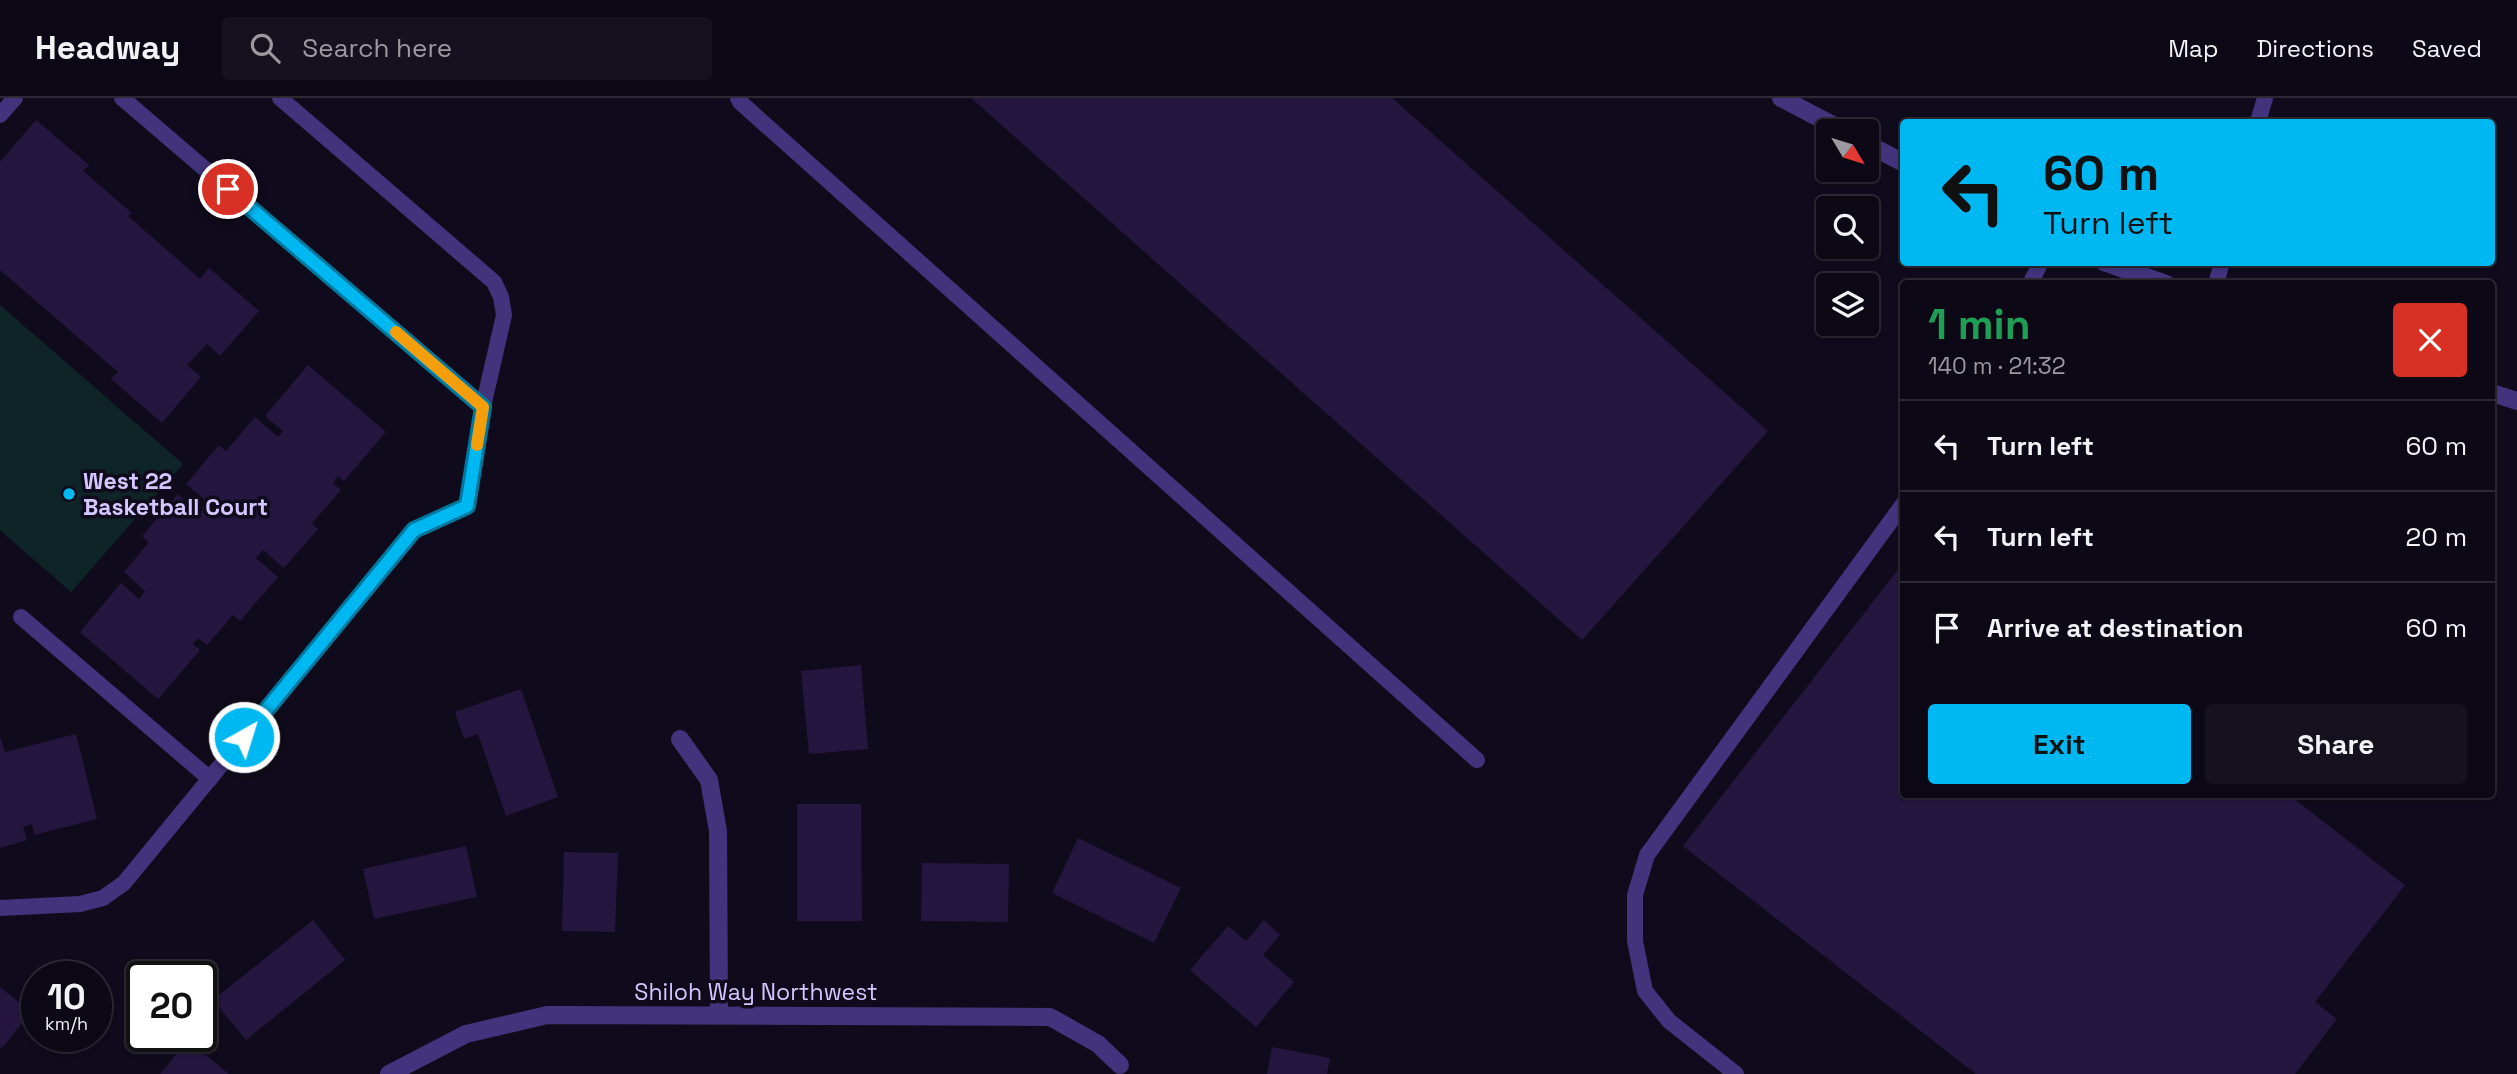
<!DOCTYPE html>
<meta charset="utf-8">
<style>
:root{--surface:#0c0815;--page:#15111e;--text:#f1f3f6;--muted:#9a9aa0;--line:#2c2934;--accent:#00b8f1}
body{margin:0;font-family:"Space Grotesk",sans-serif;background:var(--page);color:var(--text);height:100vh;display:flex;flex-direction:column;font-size:26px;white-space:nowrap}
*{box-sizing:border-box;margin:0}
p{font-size:23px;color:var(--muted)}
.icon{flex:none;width:38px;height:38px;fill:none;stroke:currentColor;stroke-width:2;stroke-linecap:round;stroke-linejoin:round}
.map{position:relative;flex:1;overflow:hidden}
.sheet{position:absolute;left:1900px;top:182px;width:595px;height:518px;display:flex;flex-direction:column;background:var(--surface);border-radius:7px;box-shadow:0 2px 5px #0004,0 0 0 2px var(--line)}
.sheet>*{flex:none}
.guide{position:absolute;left:1900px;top:21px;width:595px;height:147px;border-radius:7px;box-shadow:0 2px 5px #0004,0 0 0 2px var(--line);background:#00b8f1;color:#111;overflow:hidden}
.needle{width:46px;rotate:128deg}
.controls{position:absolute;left:1816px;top:21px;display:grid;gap:14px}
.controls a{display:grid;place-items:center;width:63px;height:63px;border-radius:7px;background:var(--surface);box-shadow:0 2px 5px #0004,0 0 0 2px var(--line);font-size:35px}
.speed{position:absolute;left:21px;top:863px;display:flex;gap:14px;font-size:35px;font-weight:700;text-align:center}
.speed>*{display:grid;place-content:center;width:91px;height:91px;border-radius:50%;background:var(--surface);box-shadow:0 2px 5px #0004,0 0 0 2px var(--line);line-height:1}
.speed small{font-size:18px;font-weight:400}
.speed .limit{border:4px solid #111;border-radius:10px;background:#fff;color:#111}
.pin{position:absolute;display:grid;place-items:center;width:60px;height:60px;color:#fff;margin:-30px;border:4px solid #fff;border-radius:50%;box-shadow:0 2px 7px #0007}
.me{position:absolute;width:77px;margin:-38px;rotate:39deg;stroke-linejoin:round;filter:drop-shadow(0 0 5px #0008)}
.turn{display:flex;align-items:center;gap:24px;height:147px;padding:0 28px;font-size:32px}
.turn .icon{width:91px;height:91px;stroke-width:2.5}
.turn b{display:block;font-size:49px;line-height:60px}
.round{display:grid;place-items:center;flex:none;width:74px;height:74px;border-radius:7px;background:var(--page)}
.summary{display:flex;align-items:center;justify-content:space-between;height:119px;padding:0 28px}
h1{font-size:42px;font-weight:600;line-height:52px;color:#1e9e55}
.button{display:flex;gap:14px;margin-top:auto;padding:14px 28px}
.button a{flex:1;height:80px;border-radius:7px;background:var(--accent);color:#111;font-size:28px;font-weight:600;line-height:80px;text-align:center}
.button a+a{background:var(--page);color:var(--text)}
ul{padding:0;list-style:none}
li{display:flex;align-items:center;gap:21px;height:91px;padding:0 28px;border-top:2px solid var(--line)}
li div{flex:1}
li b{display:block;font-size:26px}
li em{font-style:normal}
header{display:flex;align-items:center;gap:42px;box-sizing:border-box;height:98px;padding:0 35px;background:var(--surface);border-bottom:2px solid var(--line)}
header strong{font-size:33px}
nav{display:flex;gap:38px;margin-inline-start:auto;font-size:24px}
.search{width:490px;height:63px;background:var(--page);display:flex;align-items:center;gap:18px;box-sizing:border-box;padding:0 24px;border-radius:7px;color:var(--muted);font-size:26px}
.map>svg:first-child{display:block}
.green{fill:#0e2426}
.building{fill:#24163e}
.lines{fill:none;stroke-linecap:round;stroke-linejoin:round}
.lane{stroke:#41347d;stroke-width:16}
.street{stroke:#41347d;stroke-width:18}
.route-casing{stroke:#00789d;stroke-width:18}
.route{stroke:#00b8f1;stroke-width:12}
.slow{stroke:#f59e0b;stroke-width:12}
.poi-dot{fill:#00b8f1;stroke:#100b1c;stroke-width:2.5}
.labels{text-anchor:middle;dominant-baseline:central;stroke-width:7;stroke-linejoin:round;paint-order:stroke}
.poi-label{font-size:23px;font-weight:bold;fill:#d4c6ff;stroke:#100b1c;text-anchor:start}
.street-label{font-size:23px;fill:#d4c6ff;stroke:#100b1c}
</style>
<header>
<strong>Headway</strong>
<div class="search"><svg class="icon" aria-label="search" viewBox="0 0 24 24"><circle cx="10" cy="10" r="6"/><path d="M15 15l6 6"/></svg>Search here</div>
<nav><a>Map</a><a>Directions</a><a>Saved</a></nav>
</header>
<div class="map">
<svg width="2517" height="976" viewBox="0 0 2517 976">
<rect width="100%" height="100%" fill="#100b1c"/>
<path class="green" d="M0 207 183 366 71 494 0 432Z"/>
<path class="building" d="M971 0H1392L1768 333 1582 542Z
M36 22 89 67 83 73 132 115 128 118 200 181 209 170 259 213 220 258 207 246 187 267 201 279 162 325 111 281 118 274 0 172V64Z
M308 267 386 334 344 383 338 378 333 385 341 392 312 425 318 431 284 470 263 452 256 460 278 479 240 523 233 517 207 547 198 540 193 546 200 552 158 601 80 534 121 485 139 501 145 493 124 474 149 444 142 438 178 396 200 415 208 405 186 386 219 347 226 353 255 319 278 339 283 333 265 318Z
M1904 464V696H2288L2405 787 2315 904 2337 921 2295 976H1976L1683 748Z
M861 567 868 651 809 656 801 573Z
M521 591 558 699 506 718 478 636 464 641 455 614Z
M76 636 97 721 34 737 32 726 23 729 27 742 0 750V638L5 654Z
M797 706H861L862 823H797Z
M1078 740 1181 790 1154 845 1052 795Z
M466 748 477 799 374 821 363 771Z
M564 754 618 755 615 834 562 833Z
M922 765 1009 766 1008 824 921 823Z
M313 822 345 862 246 942 213 902Z
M1264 822 1280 837 1263 857 1294 884 1256 929 1190 872 1228 828 1246 843Z
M0 889 31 914 2 950 0 949Z
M188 942 229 976H160Z
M1272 949 1330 960 1327 976H1267Z"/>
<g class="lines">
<path class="lane" d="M122 0 483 309
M738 0 740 4 1477 662
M0 17 15 0
M2258 24 2265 0
M2030 186 2041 164
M2216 186 2222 164
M21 519 210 681
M0 810 80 806 103 800 124 785 414 432 467 408 483 309 504 217 501 199 494 184 280 0
M1736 976 1669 923 1645 893 1635 843V797L1647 757 1904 405"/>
<path class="street" d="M1781 0 1844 33
M1867 46 1904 65
M2104 164 2166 186
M2492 295 2517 303
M680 641 709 682 718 733 719 918
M389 976 466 936 547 917 1050 919 1098 946 1120 967"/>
</g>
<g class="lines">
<defs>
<path id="route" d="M228 91 483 309 467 408 414 432 244 639"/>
</defs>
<use href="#route" class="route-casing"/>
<use href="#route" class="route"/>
<path class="slow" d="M396 234 483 309 477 347"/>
</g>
<circle class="poi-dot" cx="69" cy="396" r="7"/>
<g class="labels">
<g class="poi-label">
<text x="83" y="383">West 22<tspan x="83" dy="26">Basketball Court</tspan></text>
</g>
<g class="street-label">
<text x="756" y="894">Shiloh Way Northwest</text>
</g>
</g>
</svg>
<div class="controls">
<a><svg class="needle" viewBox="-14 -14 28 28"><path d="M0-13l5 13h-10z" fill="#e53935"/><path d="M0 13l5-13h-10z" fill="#9a9aa0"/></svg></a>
<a><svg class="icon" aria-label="search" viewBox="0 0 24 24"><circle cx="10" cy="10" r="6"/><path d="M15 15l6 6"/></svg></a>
<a><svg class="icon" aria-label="layers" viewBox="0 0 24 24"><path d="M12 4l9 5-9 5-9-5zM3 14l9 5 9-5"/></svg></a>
</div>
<div class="speed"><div>10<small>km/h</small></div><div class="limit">20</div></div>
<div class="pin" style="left:228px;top:91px;background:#d93025"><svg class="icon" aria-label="arrive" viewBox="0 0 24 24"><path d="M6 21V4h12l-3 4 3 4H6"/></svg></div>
<svg class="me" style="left:244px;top:639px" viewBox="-20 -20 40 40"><circle r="17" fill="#00b8f1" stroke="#fff" stroke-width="3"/><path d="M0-11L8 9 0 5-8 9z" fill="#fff"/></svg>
<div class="guide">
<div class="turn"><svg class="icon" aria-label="left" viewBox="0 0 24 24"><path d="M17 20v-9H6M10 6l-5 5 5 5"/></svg><div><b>60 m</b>Turn left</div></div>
</div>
<section class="sheet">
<div class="summary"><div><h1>1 min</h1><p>140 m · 21:32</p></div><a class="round" style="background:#d93025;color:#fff"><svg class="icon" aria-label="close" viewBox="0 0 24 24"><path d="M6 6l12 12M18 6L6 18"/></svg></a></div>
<ul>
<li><svg class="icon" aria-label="left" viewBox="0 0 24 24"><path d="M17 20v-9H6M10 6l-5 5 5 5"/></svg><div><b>Turn left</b></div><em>60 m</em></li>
<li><svg class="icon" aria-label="left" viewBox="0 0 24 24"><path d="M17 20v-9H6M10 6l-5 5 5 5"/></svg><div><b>Turn left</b></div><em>20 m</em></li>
<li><svg class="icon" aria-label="arrive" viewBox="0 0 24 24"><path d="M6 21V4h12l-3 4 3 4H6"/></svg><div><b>Arrive at destination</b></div><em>60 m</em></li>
</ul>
<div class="button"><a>Exit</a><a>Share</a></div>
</section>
</div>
